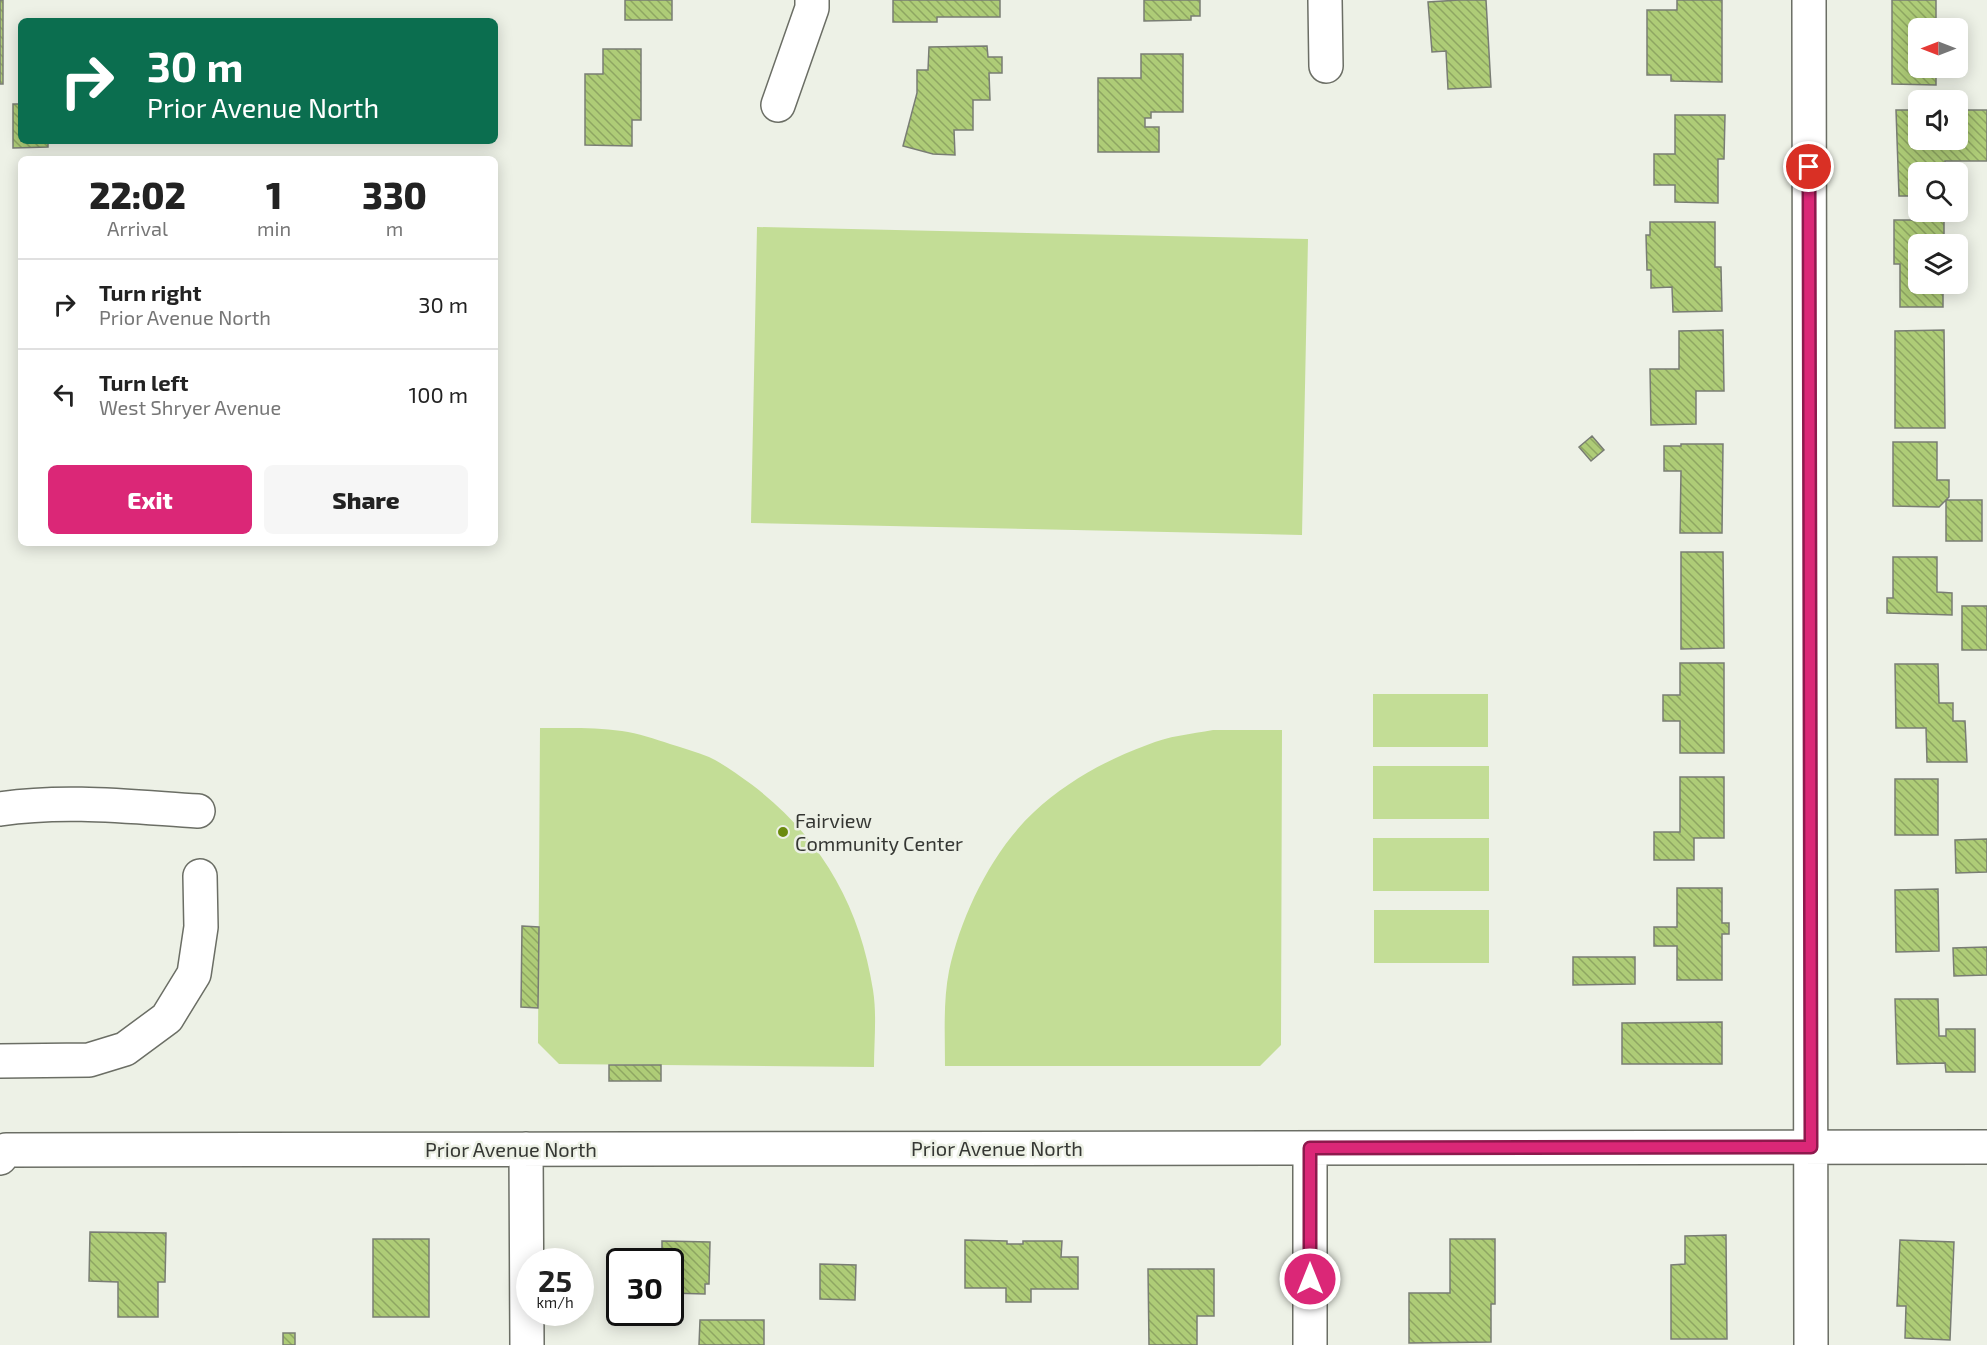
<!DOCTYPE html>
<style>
:root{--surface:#fff;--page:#f6f6f6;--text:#222;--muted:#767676;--line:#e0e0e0;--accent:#db2777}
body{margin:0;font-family:"Exo 2",sans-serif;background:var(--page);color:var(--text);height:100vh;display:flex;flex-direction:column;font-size:22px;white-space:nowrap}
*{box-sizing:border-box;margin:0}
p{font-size:20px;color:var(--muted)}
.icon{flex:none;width:33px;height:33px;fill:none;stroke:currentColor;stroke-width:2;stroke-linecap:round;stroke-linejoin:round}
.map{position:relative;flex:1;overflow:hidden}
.details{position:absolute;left:18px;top:156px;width:480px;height:390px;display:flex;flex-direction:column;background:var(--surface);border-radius:9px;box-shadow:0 3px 15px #0003}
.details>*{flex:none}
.guide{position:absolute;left:18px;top:18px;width:480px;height:126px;border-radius:9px;box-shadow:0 3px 15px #0003;background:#0b6e4f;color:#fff;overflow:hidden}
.needle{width:39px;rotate:270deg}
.buttons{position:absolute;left:1908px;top:18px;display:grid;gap:12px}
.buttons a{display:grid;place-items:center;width:60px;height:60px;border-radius:9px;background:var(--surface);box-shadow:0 3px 15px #0003;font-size:30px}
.speed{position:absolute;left:516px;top:1248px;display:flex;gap:12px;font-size:30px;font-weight:700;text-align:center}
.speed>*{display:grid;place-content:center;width:78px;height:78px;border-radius:50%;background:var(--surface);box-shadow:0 3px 15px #0003;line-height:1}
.speed small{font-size:15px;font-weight:400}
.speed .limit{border:3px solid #111;border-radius:9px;background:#fff;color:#111}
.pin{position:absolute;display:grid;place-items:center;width:51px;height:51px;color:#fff;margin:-26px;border:3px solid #fff;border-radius:50%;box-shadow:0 2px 6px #0007}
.me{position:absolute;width:66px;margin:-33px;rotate:0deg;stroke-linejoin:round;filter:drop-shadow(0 0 4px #0008)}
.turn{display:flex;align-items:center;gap:21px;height:126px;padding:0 30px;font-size:27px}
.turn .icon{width:78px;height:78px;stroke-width:2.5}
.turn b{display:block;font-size:42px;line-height:51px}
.eta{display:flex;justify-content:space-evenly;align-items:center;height:102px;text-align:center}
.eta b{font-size:36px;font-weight:800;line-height:42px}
.action{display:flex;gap:12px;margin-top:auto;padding:12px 30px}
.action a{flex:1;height:69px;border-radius:9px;background:var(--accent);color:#fff;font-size:24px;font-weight:800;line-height:69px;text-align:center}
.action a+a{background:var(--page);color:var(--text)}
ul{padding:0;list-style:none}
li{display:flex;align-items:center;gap:18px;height:90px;padding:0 30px;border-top:2px solid var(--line)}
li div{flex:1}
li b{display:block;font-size:22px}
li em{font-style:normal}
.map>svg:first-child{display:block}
.grass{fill:#c3dd96}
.building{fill:url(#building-back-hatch);stroke:#797d74;stroke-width:1.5}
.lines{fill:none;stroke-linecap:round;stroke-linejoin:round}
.minor-casing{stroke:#6b6e65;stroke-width:36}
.minor{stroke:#fff;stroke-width:33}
.route-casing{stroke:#8e194d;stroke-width:15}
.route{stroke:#db2777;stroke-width:10}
.poi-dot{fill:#6b8b0e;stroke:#edf1e6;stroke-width:2}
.labels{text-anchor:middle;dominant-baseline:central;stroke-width:5;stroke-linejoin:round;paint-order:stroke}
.poi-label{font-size:20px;fill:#353733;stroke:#edf1e6;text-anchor:start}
.street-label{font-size:20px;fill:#353733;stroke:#edf1e6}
</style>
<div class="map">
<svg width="1987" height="1345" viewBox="0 0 1987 1345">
<defs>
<pattern id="building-back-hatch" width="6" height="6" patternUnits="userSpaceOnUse" patternTransform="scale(1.5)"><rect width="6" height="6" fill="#aecc77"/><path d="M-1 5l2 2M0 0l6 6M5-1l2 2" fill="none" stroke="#8ea662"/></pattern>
</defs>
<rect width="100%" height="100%" fill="#edf1e6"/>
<path class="grass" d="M757 227 1308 239 1302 535 751 523Z
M1373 694H1488V747H1373Z
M540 728C567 728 595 727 622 731 638 733 655 739 670 744 683 748 697 752 709 757 724 764 738 775 751 784 820 836 860 905 873 990 877 1015 874 1041 874 1067L559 1064 538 1043Z
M1213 730H1282L1281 1045 1260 1066H945C945 1035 943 1002 949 971 961 915 992 851 1034 812 1066 782 1106 760 1147 745 1168 736 1191 734 1213 730Z
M1373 766H1489V819H1373Z
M1373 838H1489V891H1373Z
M1374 910H1489V963H1374Z"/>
<path class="building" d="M0 0H3V84H0Z
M625 0H672V20H625Z
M893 0H1000V17H937V22H893Z
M1144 0H1200V16H1191V20L1144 21Z
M1459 0H1486L1491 87 1448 89 1446 51 1432 52 1428 2Z
M1677 0H1722V82L1671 81V75H1647V10H1677Z
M1892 0H1936V28H1918V68H1936V85L1892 84Z
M987 46 988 57H1002V73H989L990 100H973V130H954L955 155 933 154 903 146 917 93V70H928L929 47Z
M603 49H641V120H632V146L585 145V74H603Z
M1141 54H1183V112H1151V118H1145V127H1159V152H1098V78H1141Z
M13 104H21V141H48V147L13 148Z
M1896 110H1918V140H1958V110H1987V161H1945V172H1918V196H1899Z
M1675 115H1725L1724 159H1718V203L1675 202V185H1654V154H1675Z
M1894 220H1944V238H1958V256V244H1918V284H1943V307H1900V264H1894Z
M1650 222H1715V267H1721L1722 311 1673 312 1672 287 1651 288V270H1647L1646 235H1650Z
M1723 330 1724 391H1696V424L1651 425 1650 369H1679V331Z
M1944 330 1945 428H1895V331Z
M1592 436 1604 450 1591 461 1579 447Z
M1893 442H1937V480H1949V497L1939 507 1893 506Z
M1681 444H1723L1722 533H1680L1681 471H1664V446H1681Z
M1946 500H1982V541H1946Z
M1681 552H1723L1724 648 1681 649Z
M1893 557H1937V592L1952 593V615L1887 613V598H1893Z
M1962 606H1987V650H1962Z
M1680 663H1724V753H1680V721H1663V695H1680Z
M1895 664H1938L1939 703H1953V721H1965L1967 762H1927L1926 728H1896Z
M1680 777H1724V838H1694V860H1654V832H1680Z
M1895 779H1938V835H1895Z
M1987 839V872L1956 873 1955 840Z
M1677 888H1722V923H1729V934H1722V980H1677V946H1654V927H1677Z
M1938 889 1939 951 1896 952 1895 890Z
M522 926 539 927 538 1008 521 1007Z
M1987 947V975L1954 976 1953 948Z
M1573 957H1635V984L1573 985Z
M1895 999H1938L1939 1036H1946V1029H1975V1072H1946L1945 1063 1897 1064Z
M1722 1022V1064H1622V1023Z
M609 1065H661V1081H609Z
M90 1232 166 1233 165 1282H158V1317H118V1282L89 1281Z
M1726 1235 1727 1339H1671V1265L1685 1264V1236Z
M373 1239H429V1317H373Z
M1450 1239H1495V1304H1491V1342L1409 1343V1293H1450Z
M965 1240 1007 1241V1244H1023V1241H1062L1061 1257H1078V1289H1031V1302H1006V1288H965Z
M1900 1240 1954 1242 1950 1340 1905 1338 1906 1306H1897Z
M662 1241 710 1242 709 1284H705V1294L670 1293V1262H662Z
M820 1264 856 1265 855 1300 820 1299Z
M1148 1269H1214V1316H1197V1345H1149Z
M700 1320H764V1345H699Z
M283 1333H295V1345H283Z"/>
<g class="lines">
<defs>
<path id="minor" d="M1325 0 1326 66
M1809 0 1811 1345
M778 105 812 8V0
M0 809C65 799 133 807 198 811
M0 1061 89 1060 125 1049 167 1018 194 974 201 927 200 876
M1310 1148V1345
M526 1149 527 1345
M0 1158 6 1150 1987 1147"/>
</defs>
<use href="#minor" class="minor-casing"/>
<use href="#minor" class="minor"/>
</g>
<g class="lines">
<defs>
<path id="route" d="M1310 1279V1148L1811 1147 1809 167"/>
</defs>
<use href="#route" class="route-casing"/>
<use href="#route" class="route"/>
</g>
<circle class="poi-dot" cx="783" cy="832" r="6"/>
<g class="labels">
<g class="poi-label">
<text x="795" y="820">Fairview<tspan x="795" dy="23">Community Center</tspan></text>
</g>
<g class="street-label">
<text x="997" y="1148">Prior Avenue North</text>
<text x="511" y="1149">Prior Avenue North</text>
</g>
</g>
</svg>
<div class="buttons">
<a><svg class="needle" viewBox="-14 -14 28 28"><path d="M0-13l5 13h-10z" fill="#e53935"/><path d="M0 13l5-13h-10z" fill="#767676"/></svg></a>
<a><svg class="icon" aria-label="sound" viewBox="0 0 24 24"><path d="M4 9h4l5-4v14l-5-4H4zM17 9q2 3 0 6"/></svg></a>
<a><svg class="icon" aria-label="search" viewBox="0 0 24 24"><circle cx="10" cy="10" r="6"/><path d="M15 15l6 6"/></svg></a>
<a><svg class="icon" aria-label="layers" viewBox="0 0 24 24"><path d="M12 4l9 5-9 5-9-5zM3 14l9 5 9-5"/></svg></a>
</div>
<div class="speed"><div>25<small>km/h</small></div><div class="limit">30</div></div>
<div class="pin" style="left:1809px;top:167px;background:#d93025"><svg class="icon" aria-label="arrive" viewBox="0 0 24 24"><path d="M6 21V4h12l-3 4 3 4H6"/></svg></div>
<svg class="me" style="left:1310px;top:1279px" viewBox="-20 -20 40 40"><circle r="17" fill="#db2777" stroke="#fff" stroke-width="3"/><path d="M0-11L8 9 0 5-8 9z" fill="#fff"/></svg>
<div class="guide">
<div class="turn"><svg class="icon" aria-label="right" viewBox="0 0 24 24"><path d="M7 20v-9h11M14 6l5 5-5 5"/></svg><div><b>30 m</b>Prior Avenue North</div></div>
</div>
<section class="details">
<div class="eta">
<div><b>22:02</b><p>Arrival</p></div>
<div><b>1</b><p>min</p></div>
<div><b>330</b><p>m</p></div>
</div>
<ul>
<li><svg class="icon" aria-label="right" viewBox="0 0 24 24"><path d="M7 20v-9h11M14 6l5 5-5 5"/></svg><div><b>Turn right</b><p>Prior Avenue North</p></div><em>30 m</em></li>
<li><svg class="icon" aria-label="left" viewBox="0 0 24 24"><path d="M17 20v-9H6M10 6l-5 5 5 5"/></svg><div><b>Turn left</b><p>West Shryer Avenue</p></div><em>100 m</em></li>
</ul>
<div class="action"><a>Exit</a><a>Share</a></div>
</section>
</div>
